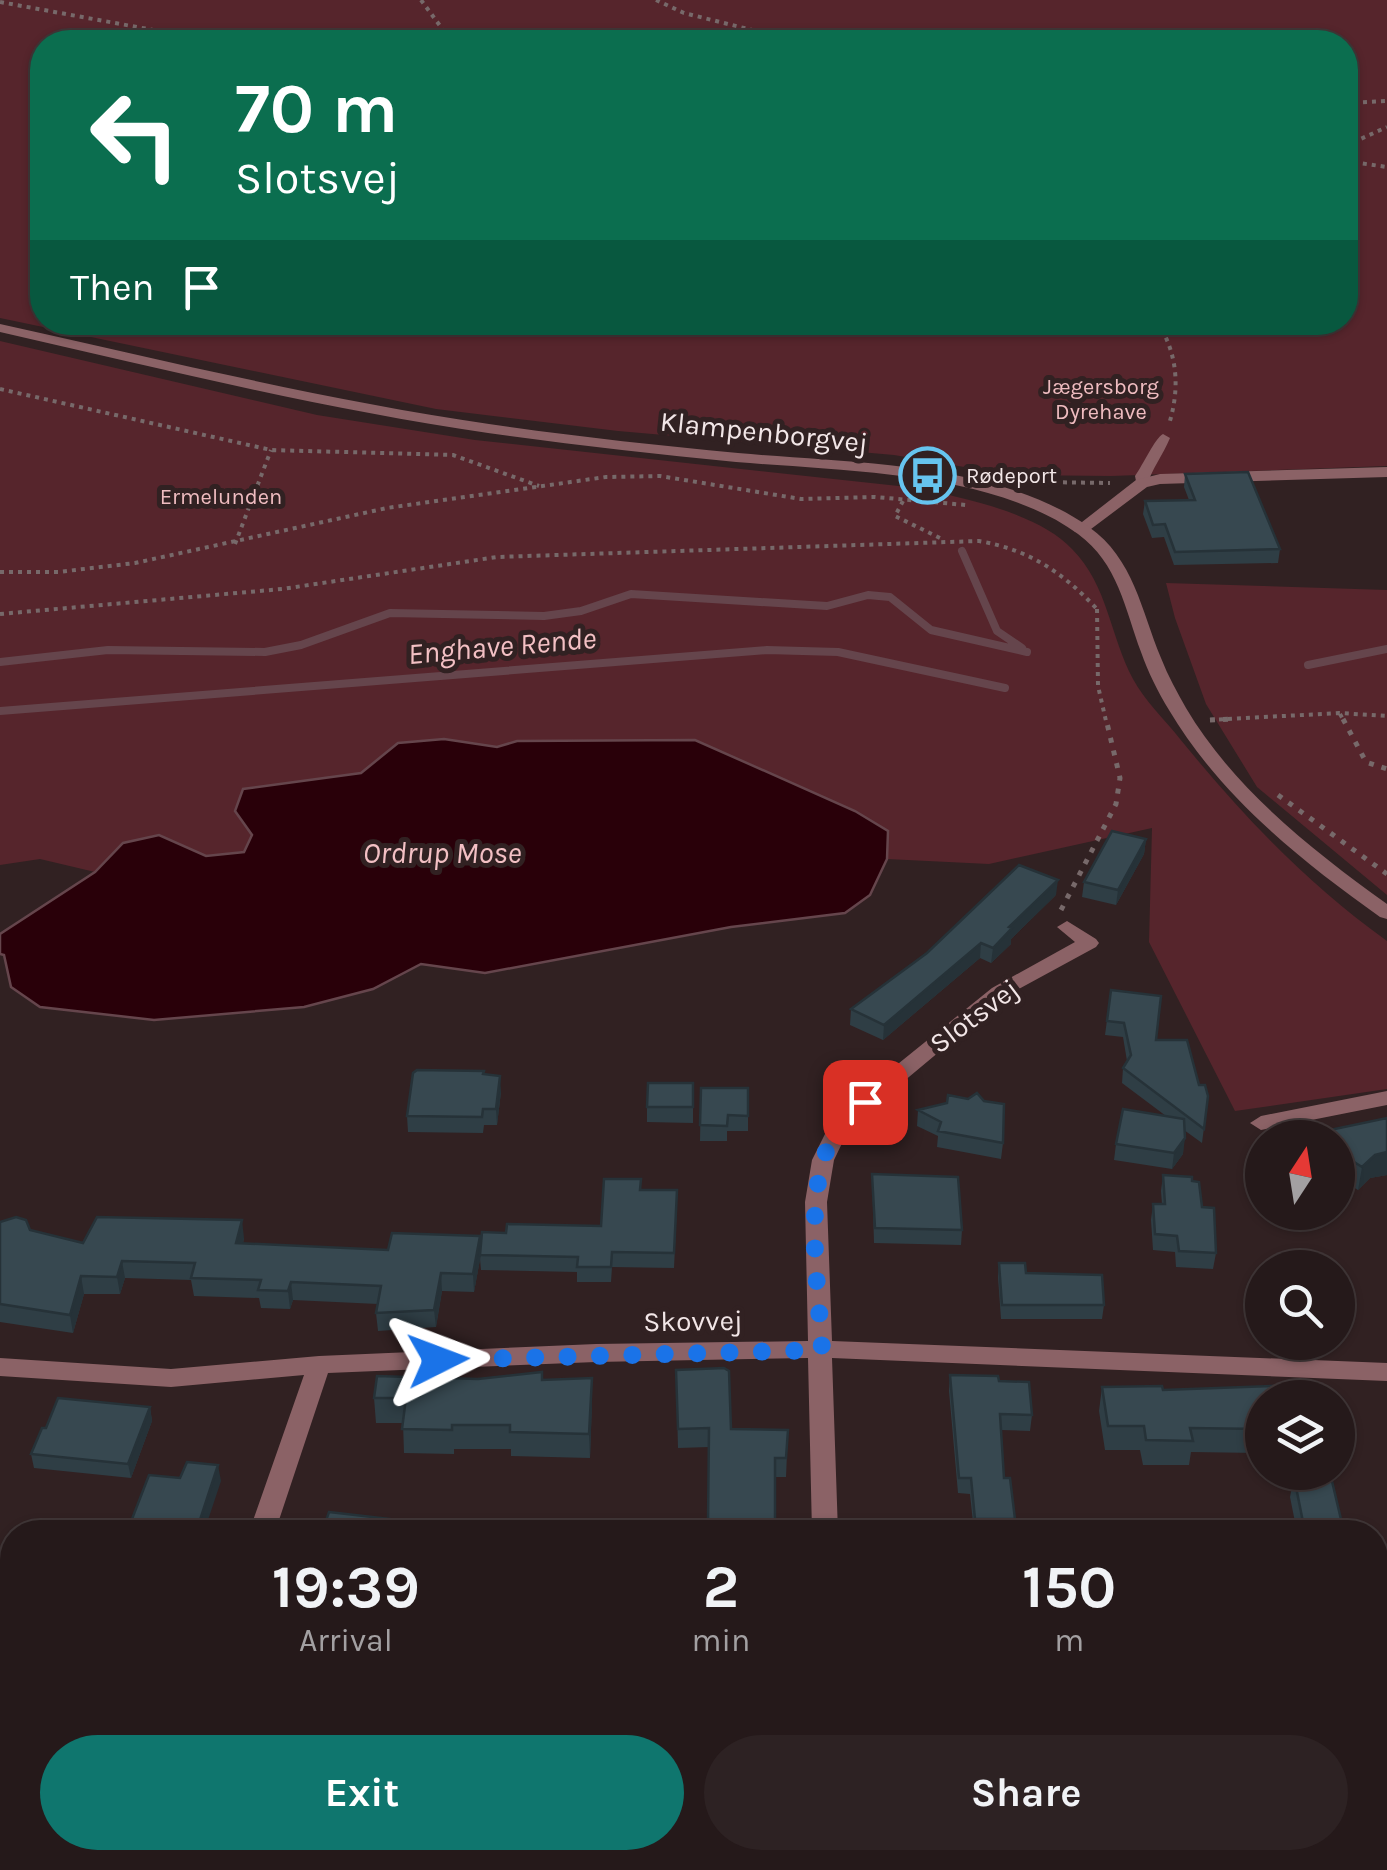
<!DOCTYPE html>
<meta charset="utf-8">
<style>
:root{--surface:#25191a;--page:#2d2223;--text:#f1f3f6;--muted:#a3a0a2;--line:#423839;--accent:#0f766e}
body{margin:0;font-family:Karla,sans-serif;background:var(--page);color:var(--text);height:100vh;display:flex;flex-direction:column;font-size:38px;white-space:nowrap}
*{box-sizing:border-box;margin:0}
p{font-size:32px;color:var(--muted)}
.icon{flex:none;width:55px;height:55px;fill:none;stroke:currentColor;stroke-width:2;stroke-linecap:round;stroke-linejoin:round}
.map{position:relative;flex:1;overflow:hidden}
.side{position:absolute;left:0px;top:1520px;width:1388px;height:350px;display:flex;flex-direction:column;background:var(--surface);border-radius:40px 40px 0 0;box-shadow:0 2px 8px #0004,0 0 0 2px var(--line)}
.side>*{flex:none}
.guide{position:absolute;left:30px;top:30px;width:1328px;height:305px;border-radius:40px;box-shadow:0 2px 8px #0004,0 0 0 2px var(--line);background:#0b6e4f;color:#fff;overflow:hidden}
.needle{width:65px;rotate:12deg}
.tools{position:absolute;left:1245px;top:1120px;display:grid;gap:20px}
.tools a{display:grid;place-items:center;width:110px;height:110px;border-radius:50%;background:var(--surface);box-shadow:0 2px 8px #0004,0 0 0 2px var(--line);font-size:50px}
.pin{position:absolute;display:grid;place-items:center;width:85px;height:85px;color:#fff;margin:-42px;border-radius:20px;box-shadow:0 5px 15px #0006}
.me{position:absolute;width:110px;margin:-55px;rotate:87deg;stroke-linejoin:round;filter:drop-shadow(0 0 8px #0008)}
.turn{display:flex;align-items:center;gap:35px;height:210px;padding:0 40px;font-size:45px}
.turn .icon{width:130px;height:130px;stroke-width:2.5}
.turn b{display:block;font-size:70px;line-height:85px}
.then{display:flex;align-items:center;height:95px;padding:0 40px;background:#0003;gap:20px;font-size:38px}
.eta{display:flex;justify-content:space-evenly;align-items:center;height:170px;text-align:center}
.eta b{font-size:60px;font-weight:700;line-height:70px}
.primary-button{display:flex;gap:20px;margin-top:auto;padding:20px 40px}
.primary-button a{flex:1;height:115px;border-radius:60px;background:var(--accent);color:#fff;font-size:40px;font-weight:700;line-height:115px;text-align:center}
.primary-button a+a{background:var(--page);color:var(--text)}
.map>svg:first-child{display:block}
.green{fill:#56252c;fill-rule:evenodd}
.water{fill:#290009;stroke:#65454c;stroke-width:2.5}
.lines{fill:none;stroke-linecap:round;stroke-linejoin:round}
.stream{stroke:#65454c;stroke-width:8}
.path-far1{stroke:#77696a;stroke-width:4;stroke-dasharray:4 5;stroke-linecap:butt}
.path{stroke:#77696a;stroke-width:5;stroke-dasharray:5 8;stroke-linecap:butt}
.service{fill:#8b6266;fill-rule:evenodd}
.minor{fill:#8b6266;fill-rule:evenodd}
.tertiary{fill:#8b6266;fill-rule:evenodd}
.wall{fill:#2f3e45}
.shaded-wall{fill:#263238}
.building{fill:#374850;stroke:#263238;stroke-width:2.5}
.route{stroke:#1a73e8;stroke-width:18;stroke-dasharray:0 32.4}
.labels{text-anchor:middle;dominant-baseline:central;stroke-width:10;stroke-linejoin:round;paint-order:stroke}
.far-park-label{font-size:22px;fill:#efbcc0;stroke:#312122}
.far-poi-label{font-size:22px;fill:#f2e6e7;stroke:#312122;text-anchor:start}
.street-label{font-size:28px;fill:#f2e6e7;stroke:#312122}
.water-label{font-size:30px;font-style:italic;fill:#f3c0c4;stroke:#312122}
</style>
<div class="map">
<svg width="1387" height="1870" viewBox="0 0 1387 1870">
<rect width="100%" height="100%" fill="#312122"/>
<path class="green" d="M0 0H1387V466L1111 476 1011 475 894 455 618 431 436 409 0 318ZM42 42H1345V322H42Z
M0 341 317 415 475 440 917 488C964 498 1038 513 1072 549 1108 585 1110 636 1133 679 1144 700 1165 720 1180 739 1242 815 1307 884 1387 941V1089L1235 1111 1149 942 1152 828 989 864 887 859 888 831 695 740 517 741 497 747 398 743 361 773 243 789 252 836 244 851 205 856 159 835 124 843 95 872 40 859 0 865Z
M1166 583 1387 590V895L1257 787 1206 704 1175 618Z"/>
<path class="water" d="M444 739 497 747 517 741 695 740 855 811 888 831 887 859 870 895 845 913 731 927 485 973 421 964 373 989 304 1007 154 1020 40 1007 11 987 4 955 0 954V934L95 872 123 843 159 835 206 856 244 852 252 835 235 811 243 789 361 773 398 743Z"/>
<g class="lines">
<path class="stream" d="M962 551 997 631 1022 648
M0 662 108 650 265 652 301 645 390 613 544 616 581 611 631 594 827 606 868 595 890 597 931 630 1027 652
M1308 665 1387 649
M0 711 767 650 838 652 1005 688"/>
<path class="path-far1" d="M421 0 452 42
M656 0 684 13 800 42
M0 2 219 42
M1345 103 1387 101
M1345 146 1387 127
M1345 161 1387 167
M1157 322C1178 353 1180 389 1169 424
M0 389 271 450 453 455 539 486
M1036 482 1110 483
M903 501 895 516 944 540
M235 544 271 450
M0 572H58L135 563 387 508 606 477 660 476 801 499 875 497 966 505
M1097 609 1098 686 1106 721
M0 614 282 589 497 557 979 541C1030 550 1062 572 1097 609
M1340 714 1344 721
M1210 720 1339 713 1387 716"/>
<path class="path" d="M1343 719 1366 762 1387 769
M1210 720 1232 719
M1278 795 1387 874
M1061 910 1116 804 1120 778 1106 719"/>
<path class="service" d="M1163 434 1170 438C1163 455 1151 470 1147 486H1137L1135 476C1143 465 1155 438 1163 434Z"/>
<path class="minor" d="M1387 467V477L1160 484 1147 487 1087 532H1075L1073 529 1136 480 1160 474Z
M1067 921 1096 939 1099 943 1096 947 1006 996 873 1107 847 1133 834 1160 827 1202 832 1341 1387 1363V1381L832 1358 838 1532H812L808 1358 596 1362 328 1373 275 1532H249L304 1375 171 1387 0 1376V1358L171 1369 319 1356 596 1344 808 1341 805 1202 812 1160 830 1124 857 1097 992 988 1075 942 1057 927Z
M1387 1091V1105L1261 1130 1250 1123 1261 1116Z
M138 1858H166L162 1870H134Z
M817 1858H845V1870H817Z"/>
<path class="tertiary" d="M0 324C162 360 325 400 489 424 572 436 654 445 738 453 847 463 996 461 1089 527 1134 559 1141 610 1161 658 1168 676 1177 692 1186 708 1234 789 1312 850 1387 904V919L1380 917C1300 860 1220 796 1169 710 1158 692 1148 672 1141 652 1125 609 1118 563 1078 534 992 471 840 471 736 462 653 454 571 445 488 433 324 409 162 369 0 332Z"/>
</g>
<path class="wall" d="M1185 474 1280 549 1278 563 1174 565 1164 537 1152 538 1143 514 1145 501 1189 500 1184 487Z
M1146 839 1144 854 1116 905 1082 897 1084 882Z
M1056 895 1011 939V944L991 963 980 958 883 1040 850 1025 851 1009Z
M1111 990 1208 1096 1202 1143 1184 1130 1183 1154 1172 1169 1114 1160 1116 1144 1166 1116 1122 1083 1123 1068 1127 1061 1123 1037 1105 1035Z
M484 1074 501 1092 497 1125H484L483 1133 408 1132 407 1116Z
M693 1083V1123L647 1122V1107Z
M701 1088H748V1131H727V1141H700Z
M968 1099 1003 1143 1001 1159 937 1147 938 1136 917 1126 918 1110Z
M1387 1118V1175L1370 1178 1358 1190 1347 1183 1338 1186V1138Z
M1262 1144V1182L1253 1168 1256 1145Z
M872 1174 962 1230 961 1245 874 1243Z
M1163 1175 1202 1207 1216 1253 1213 1269 1176 1267 1175 1252 1153 1250 1151 1220 1153 1204H1162L1161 1191Z
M641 1190 677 1205 674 1268 612 1267 611 1282H577V1272L481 1270 480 1259 474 1292 442 1291 436 1327 378 1331 376 1313 378 1304 293 1300 290 1309 261 1308 259 1298 194 1296 191 1280 125 1278 120 1294H84L73 1333 0 1322V1222L83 1243 244 1238 243 1244 388 1250 481 1248 506 1233 601 1226Z
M999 1263 1104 1305 1102 1319H1001L998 1277Z
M676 1370 731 1429 788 1430 786 1477H775V1532H707L709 1447 678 1448Z
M950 1375 999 1381 1032 1415 1030 1431 1001 1430 1004 1478 1015 1519 1013 1532H974L970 1494 958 1493 949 1391Z
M592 1378V1402L590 1458 511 1456V1449H454V1454L404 1453 403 1423H376L374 1398 478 1379 543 1380Z
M1102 1387 1262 1398V1441H1261L1259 1453 1191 1452 1189 1465H1143L1140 1450H1105L1099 1411Z
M150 1407 152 1421 131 1478 34 1468 31 1454 46 1428Z
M1294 1477 1344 1532H1297L1290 1497Z
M1375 1576H1387V1619H1384L1387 1630V1683H1380L1387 1715V1794H1375Z
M0 1658 12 1659V1831H7L6 1835 0 1834V1757L11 1727 0 1725Z
M277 1858H450L447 1870H308L310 1861Z
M921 1858H1025L1024 1866 922 1862Z
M1107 1858H1200L1199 1861Z
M1298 1858H1375L1384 1865 1383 1870H1307L1306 1865H1300Z"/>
<path class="shaded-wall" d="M1146 839 1144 854 1116 905 1118 890Z
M1058 880 1056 895 1011 939V944L991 963 993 948 1009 927Z
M981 943 980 958 883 1040 884 1025Z
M500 1076 501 1092 497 1125 496 1109Z
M1185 1138 1183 1154 1172 1169 1174 1153Z
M1387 1152V1175L1370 1178 1358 1190 1362 1167 1375 1155Z
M1351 1160 1347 1183 1338 1186V1163Z
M242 1220 244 1238 239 1261 236 1243Z
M480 1236 481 1255 474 1292 473 1274Z
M122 1261 125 1278 120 1294 117 1277Z
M441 1273 442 1291 436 1327 434 1310Z
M81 1276 84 1294 73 1333 70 1315Z
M291 1282 293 1300 290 1309 288 1291Z
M592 1378V1402L590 1458 589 1434Z
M150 1407 152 1421 131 1478 128 1464Z
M218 1465 221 1481 204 1532H196Z
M3 1814 7 1831 6 1835 2 1818Z
M444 1858H450L447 1870H441Z"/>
<path class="building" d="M1248 472 1280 549 1175 552 1165 524 1153 525 1145 501 1195 500 1185 474Z
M1112 831 1146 839 1118 890 1084 882Z
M1019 865 1058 880 1009 927 1012 928 993 948 981 943 884 1025 851 1009 927 953Z
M1111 990 1161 996 1156 1040H1187L1199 1085H1205L1208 1096 1204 1129 1123 1068 1131 1055 1124 1023 1107 1021Z
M417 1070 484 1071 483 1074 500 1076 496 1109H483L482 1117 407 1116 413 1073Z
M648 1083H693V1107H647Z
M701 1088H748V1116L728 1115 727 1126 700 1125Z
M977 1093 984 1101 1004 1104 1003 1143 938 1131 941 1122 918 1110 947 1103 948 1095 968 1099Z
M1123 1109 1184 1119 1185 1138 1174 1153 1116 1144Z
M1387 1118V1152L1375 1155 1362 1167 1351 1160 1338 1163V1138H1292Z
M872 1174 958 1177 962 1230 875 1228Z
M1163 1175 1192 1177V1181L1199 1182 1202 1207 1214 1208 1216 1253 1179 1251 1177 1236 1155 1234 1153 1204H1165Z
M604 1179H641L640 1190H677L674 1253 612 1252 611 1267H577L578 1257 480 1255 482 1232 506 1233 507 1224 601 1226Z
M16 1217 26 1220 30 1230 83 1243 97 1217 242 1220 236 1243 388 1250 392 1233 480 1236 473 1274 441 1273 434 1310 376 1313 381 1286 291 1282 288 1291 258 1290 261 1280 191 1278 195 1263 122 1261 117 1277 81 1276 70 1315 0 1304V1222Z
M999 1263H1025L1026 1273 1102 1275 1104 1305H1002Z
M724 1368 729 1371 731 1429 788 1430 786 1458H775V1532H726V1522H708L709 1428 678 1429 676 1370Z
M542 1372V1380L592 1378 589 1434 510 1432V1425H452V1430L402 1429 406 1398H374L377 1376 478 1379Z
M950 1375 998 1376 999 1381 1029 1382 1032 1415 1000 1414 1004 1478H1010L1015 1519H975L971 1478H959Z
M1298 1385 1301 1398H1262V1416H1260L1262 1429 1190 1428 1193 1441 1146 1440 1144 1426H1108L1102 1387 1162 1386 1163 1390Z
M58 1398 150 1407 128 1464 31 1454 42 1428H46Z
M187 1462 218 1465 196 1532H127L149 1475 180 1478Z
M1294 1477H1331L1344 1532H1305Z
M329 1512 390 1519 385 1532H322Z
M1375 1576H1387V1599H1380L1387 1630V1663H1375L1387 1715V1774H1375Z
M0 1658 12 1659V1711L0 1709Z
M12 1723V1810L11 1815 3 1814 2 1818H0V1757Z
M1375 1820 1384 1865 1312 1864 1311 1858H1375Z
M311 1858H444L441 1870H308Z
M654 1858H723L721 1870H653Z"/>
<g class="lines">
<path class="route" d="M438 1360 822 1350C819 1287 800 1182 838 1129 845 1119 857 1111 865 1102"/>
</g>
<defs>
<symbol id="bus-ring" viewBox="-11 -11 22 22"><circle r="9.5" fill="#312122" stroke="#66c4ef" stroke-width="1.5"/><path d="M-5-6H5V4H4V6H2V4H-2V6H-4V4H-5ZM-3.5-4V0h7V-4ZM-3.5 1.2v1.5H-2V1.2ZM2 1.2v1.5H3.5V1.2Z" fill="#66c4ef"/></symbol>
</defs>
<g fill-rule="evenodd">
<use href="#bus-ring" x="896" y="444" width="63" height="63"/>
</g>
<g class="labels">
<g class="far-park-label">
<text x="1101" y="387">Jægersborg<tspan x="1101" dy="25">Dyrehave</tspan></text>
<text x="221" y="497">Ermelunden</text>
</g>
<g class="far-poi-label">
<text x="966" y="476">Rødeport</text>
</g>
<g class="street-label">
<text transform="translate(764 432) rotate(6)">Klampenborgvej</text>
<text transform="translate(974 1016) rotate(-37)">Slotsvej</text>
<text transform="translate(693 1321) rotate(-1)">Skovvej</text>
</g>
<g class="water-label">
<text transform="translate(502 646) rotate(-5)">Enghave Rende</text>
<text x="442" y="853">Ordrup Mose</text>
</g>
</g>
</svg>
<div class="tools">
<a><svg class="needle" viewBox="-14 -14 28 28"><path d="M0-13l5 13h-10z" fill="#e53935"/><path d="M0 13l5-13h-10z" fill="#a3a0a2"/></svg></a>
<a><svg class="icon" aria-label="search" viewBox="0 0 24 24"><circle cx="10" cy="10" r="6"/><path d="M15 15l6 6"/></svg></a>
<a><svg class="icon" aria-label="layers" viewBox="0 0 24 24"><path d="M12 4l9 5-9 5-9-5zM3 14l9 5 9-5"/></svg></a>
</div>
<div class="pin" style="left:865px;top:1102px;background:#d93025"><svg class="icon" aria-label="arrive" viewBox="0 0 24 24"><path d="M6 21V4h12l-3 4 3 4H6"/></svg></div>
<svg class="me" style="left:438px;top:1360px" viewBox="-20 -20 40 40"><path d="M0-17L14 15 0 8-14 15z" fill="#1a73e8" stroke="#fff" stroke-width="4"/></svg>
<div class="guide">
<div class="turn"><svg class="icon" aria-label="left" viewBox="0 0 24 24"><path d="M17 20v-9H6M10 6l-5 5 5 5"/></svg><div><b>70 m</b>Slotsvej</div></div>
<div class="then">Then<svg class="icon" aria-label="arrive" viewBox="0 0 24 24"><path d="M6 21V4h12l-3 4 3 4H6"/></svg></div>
</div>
<section class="side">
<div class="eta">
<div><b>19:39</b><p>Arrival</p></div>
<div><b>2</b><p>min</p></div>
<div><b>150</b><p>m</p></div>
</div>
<div class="primary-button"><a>Exit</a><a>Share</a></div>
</section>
</div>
